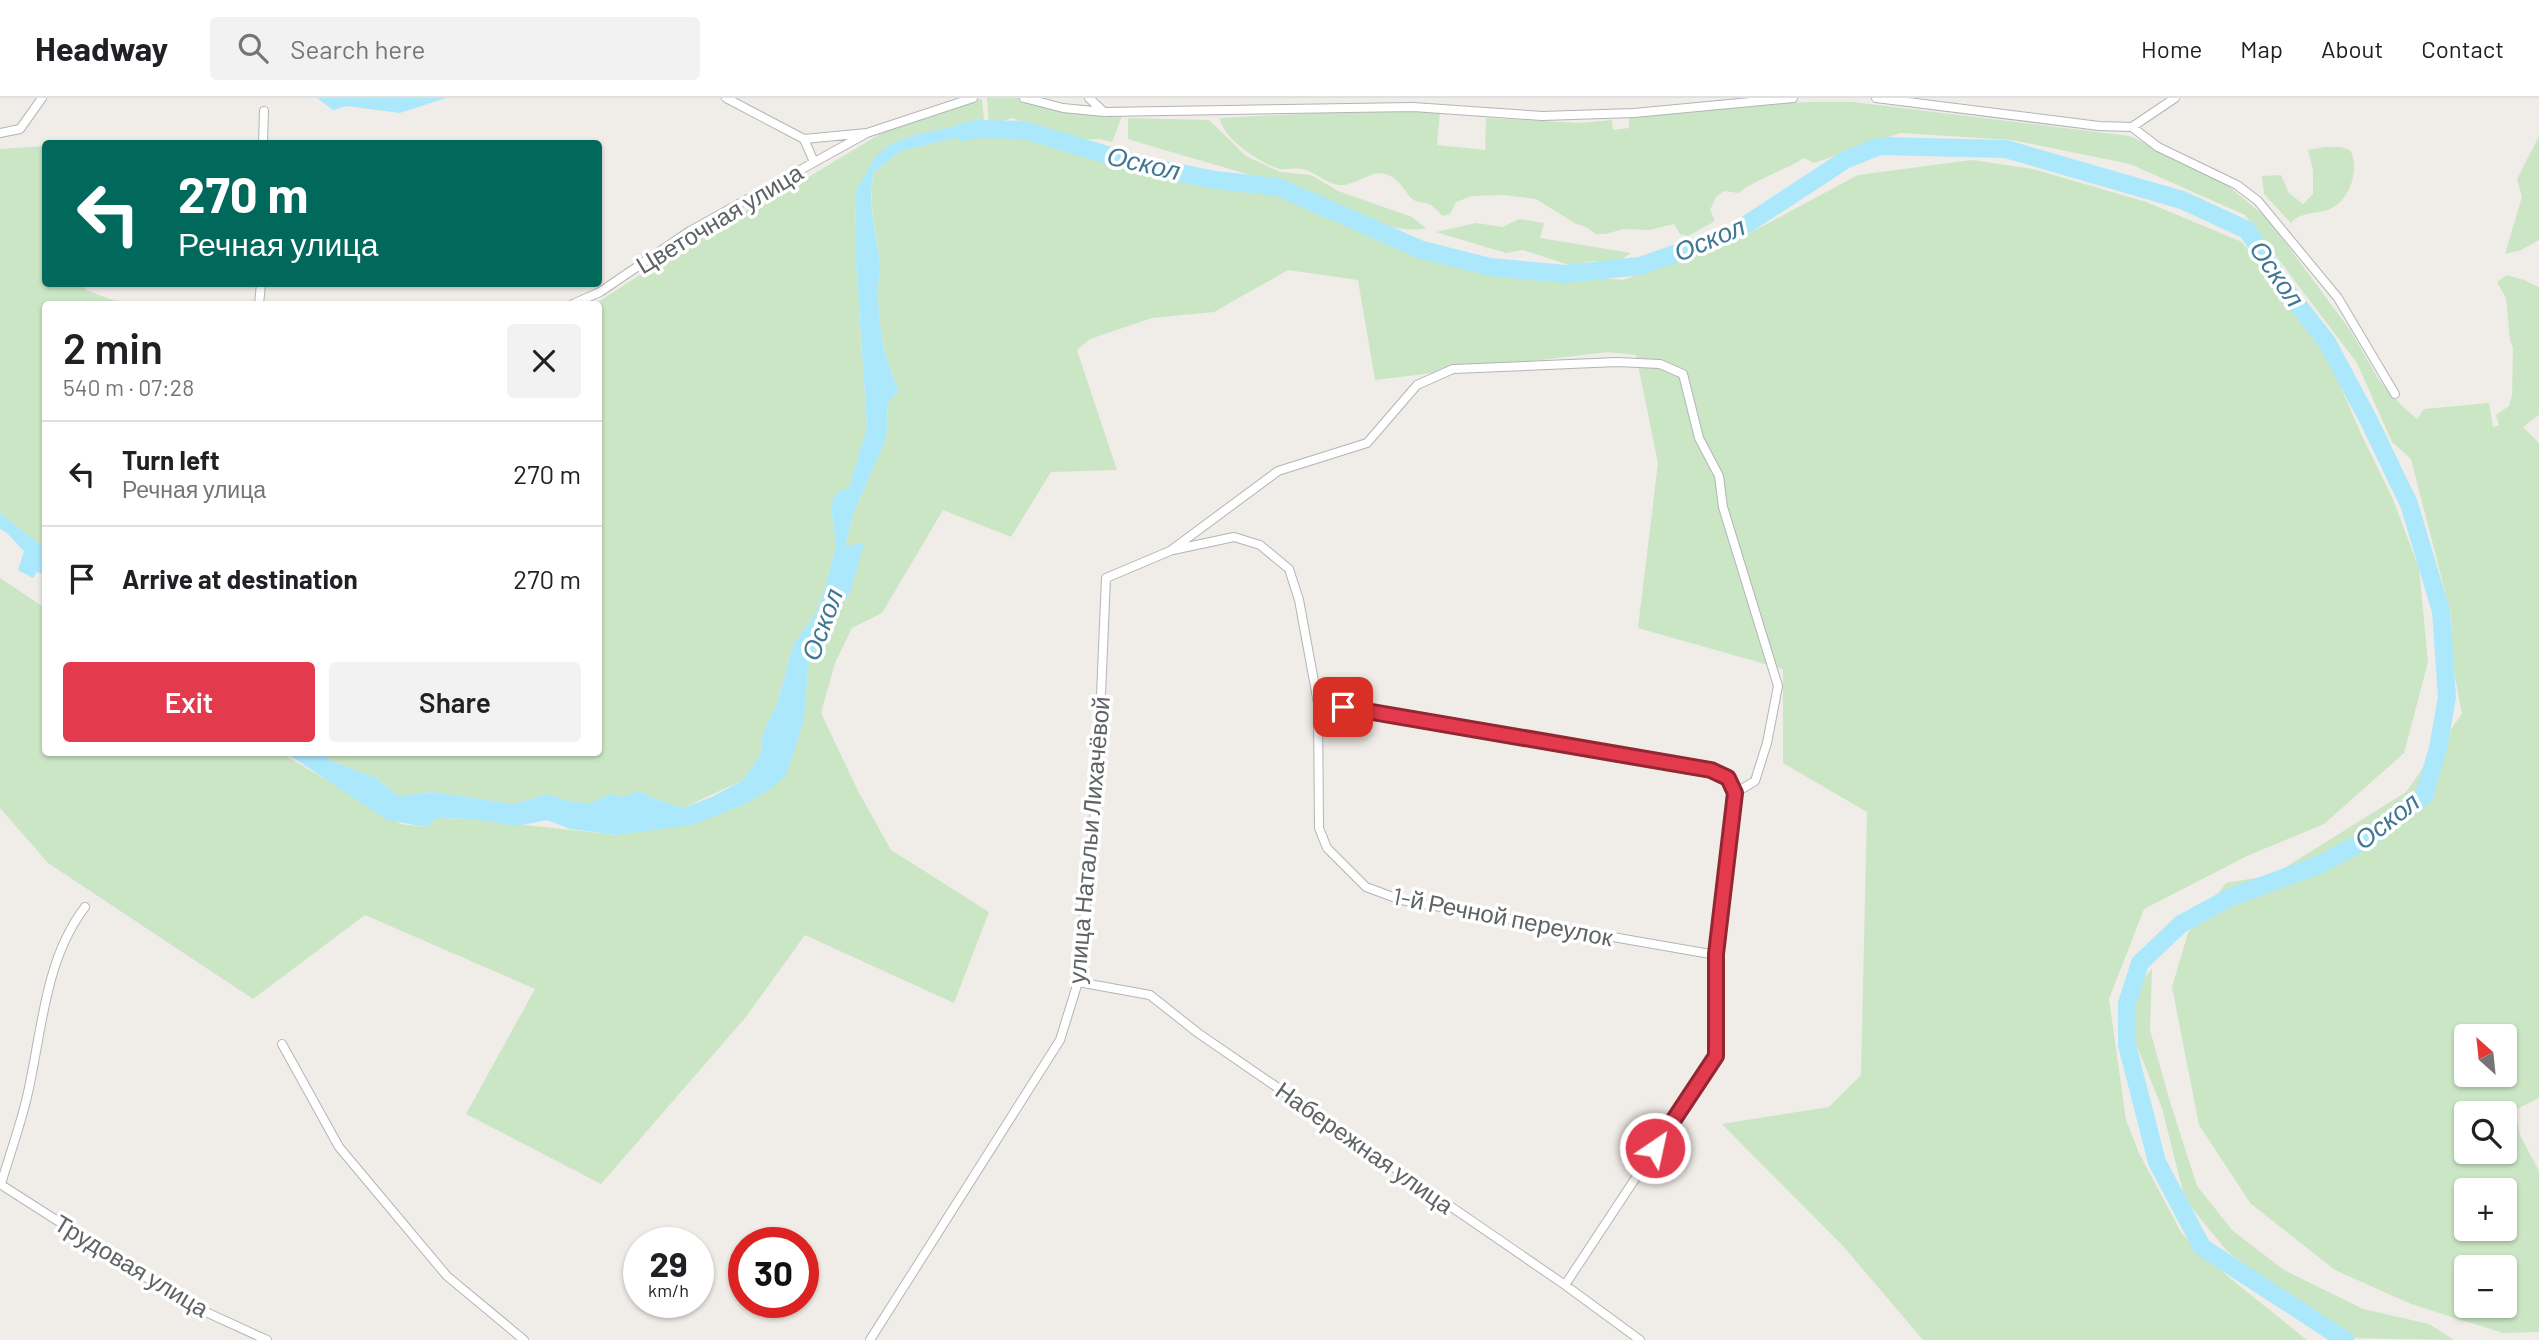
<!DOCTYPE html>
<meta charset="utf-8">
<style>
:root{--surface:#fff;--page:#f2f2f2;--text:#202124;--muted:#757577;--line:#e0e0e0;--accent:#e33a4d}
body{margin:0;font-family:Barlow,sans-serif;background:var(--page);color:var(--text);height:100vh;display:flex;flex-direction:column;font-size:26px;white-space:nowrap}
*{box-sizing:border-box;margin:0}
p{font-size:23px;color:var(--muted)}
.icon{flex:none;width:38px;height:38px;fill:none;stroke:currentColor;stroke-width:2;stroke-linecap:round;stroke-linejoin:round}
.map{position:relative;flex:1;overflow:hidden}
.side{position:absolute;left:42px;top:203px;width:560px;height:455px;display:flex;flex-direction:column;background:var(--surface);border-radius:7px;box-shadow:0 2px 5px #0004}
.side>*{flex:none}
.hud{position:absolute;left:42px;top:42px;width:560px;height:147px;border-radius:7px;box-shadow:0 2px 5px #0004;background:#00695c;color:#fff;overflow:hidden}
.needle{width:46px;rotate:333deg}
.buttons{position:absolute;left:2454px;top:926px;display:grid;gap:14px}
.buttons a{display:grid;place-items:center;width:63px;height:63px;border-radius:7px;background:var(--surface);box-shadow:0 2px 5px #0004;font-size:35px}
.speed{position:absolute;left:623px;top:1129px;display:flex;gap:14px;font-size:35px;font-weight:700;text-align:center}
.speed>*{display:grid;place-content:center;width:91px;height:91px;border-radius:50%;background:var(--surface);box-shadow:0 2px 5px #0004;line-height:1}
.speed small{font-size:18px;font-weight:400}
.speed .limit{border:10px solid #d22;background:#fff;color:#111}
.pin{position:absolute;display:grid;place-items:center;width:60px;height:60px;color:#fff;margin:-30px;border-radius:14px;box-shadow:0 4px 10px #0006}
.me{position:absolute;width:77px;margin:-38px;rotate:34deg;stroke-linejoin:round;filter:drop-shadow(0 0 5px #0008)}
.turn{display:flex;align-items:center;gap:24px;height:147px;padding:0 21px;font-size:32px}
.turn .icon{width:91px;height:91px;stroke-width:2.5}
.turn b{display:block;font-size:49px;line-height:60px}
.round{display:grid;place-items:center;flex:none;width:74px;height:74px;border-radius:7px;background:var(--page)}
.overview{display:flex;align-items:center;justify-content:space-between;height:119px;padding:0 21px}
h1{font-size:42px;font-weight:600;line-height:52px}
.button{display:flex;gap:14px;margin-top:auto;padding:14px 21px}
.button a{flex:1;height:80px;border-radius:7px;background:var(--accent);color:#fff;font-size:28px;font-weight:600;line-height:80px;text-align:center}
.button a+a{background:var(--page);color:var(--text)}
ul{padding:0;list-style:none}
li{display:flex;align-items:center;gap:21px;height:105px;padding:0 21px;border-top:2px solid var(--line)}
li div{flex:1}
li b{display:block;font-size:26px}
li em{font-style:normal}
header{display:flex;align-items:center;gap:42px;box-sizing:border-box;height:98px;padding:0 35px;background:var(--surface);border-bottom:2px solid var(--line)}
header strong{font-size:33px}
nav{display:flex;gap:38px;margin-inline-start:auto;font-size:24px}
.search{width:490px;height:63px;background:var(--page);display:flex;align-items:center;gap:18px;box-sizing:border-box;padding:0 24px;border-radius:7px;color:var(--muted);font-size:26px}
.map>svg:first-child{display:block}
.green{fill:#cbe6c5;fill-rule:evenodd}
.water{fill:#abe8fc}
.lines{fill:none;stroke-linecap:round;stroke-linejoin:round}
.river{stroke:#abe8fc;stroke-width:18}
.minor-casing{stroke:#b2b5b8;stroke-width:10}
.minor{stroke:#fff;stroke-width:8}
.route-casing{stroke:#942632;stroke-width:18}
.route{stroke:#e33a4d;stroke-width:12}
.labels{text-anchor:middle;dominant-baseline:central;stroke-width:7;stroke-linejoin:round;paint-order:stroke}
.street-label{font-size:24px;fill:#5e6366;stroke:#fff}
.water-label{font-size:26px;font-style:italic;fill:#3e7894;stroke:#fff}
</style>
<header>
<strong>Headway</strong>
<div class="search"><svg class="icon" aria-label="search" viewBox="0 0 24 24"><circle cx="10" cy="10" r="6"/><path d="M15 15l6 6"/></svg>Search here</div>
<nav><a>Home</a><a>Map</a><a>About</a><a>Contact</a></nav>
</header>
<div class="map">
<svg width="2539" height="1242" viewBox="0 0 2539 1242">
<rect width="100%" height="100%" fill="#f0ece7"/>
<path class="green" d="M987 0H1031L1056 8H1083L1122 18 1112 44 1099 41 1063 42 1012 20 989 28Z
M982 1 984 22 914 37 887 48 856 92 855 148 867 330 849 390 831 408 836 448 826 486 817 513 793 547 777 606 763 635 760 657 743 682 683 710 655 701 640 693 621 699 612 696 590 705 572 704 547 696 514 706 433 694 398 698 376 680 329 662 323 655 598 654V206H595L712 130 792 89 895 27 959 2Z
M1814 4H1853L2130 38 2226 86 2268 121 2350 232 2379 282 2402 308 2417 321 2424 311 2489 305 2493 329 2499 327 2496 317 2509 308 2512 298 2513 249 2510 242 2506 200 2497 184 2507 177 2524 182 2539 189V317L2523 329 2539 345V1000L2515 1012 2520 1037 2539 1073V1234L2503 1235 2411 1206 2335 1172 2251 1106 2199 1027 2172 889 2188 835 2226 785 2273 777 2406 694 2462 616 2452 563 2451 517 2411 361 2392 344 2357 265 2245 117 2130 66 2012 42 1900 35 1814 65 1804 60C1783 73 1759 80 1738 95L1724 93 1716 99 1710 112 1715 123 1688 138 1680 136 1674 126 1650 132 1623 131 1606 136H1596L1586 129 1576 126 1536 101 1503 97 1472 98 1456 104 1450 116 1443 118C1439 115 1435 110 1431 107 1424 103 1417 106 1411 100 1404 92 1399 81 1388 77 1372 70 1358 87 1342 87 1328 88 1315 73 1302 71 1295 69 1287 72 1280 71 1261 66 1222 40 1220 20L1375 12 1440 14 1437 47 1485 52 1486 20 1581 25 1612 22 1613 32 1629 30V20L1786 5ZM2466 938H2504V976H2466ZM2466 1015H2504V1054H2466ZM2466 1092H2504V1130H2466ZM2466 1169H2504V1208H2466Z
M1128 20 1209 22 1246 58 1280 74 1311 77 1338 93 1412 119 1426 130C1391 140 1317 101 1283 88 1232 70 1179 57 1128 41Z
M1024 32 1141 67 1215 82 1278 89 1422 152 1490 169 1623 182 1748 136 1858 77 1972 62 2033 71 2146 104 2242 144 2325 253 2362 338 2392 399 2419 470 2428 564 2404 655 2324 726 2249 757 2144 811 2109 901 2126 1022 2139 1055 2182 1136 2231 1181 2307 1242H1923L1843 1148 1722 1026 1829 1009 1861 977 1867 714 1783 665V571L1638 530 1658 365 1636 257 1607 254 1375 282 1358 182 1288 172 1214 214 1152 220 1090 241 1077 252 1117 372 1051 374 1011 439 943 412 882 515 852 530 835 565 821 615 858 693 891 752 989 814 954 905 805 837 745 920 601 1086 466 1016 535 891 365 817 253 901 48 765 0 710V480L45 510 46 654 281 655 401 726 426 729 438 720 473 721 616 737 745 706 804 621 808 569 824 529 850 494 863 446 845 449 854 414 886 341 888 305 899 292C884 263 879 231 878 198 877 187 881 176 880 165 876 133 868 108 874 74L901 53 954 40 985 39Z
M2539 38V142L2521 152 2505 156 2522 99 2517 81Z
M45 48 46 186H86V192L123 206H46L45 450 0 415V51Z
M2325 49H2341L2350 52C2360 69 2351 100 2332 110 2319 117 2302 112 2291 125L2264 96 2262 78 2281 77 2289 95 2303 106 2313 96V72L2308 52Z
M1519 121 1544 125 1540 140 1631 155 1616 165 1594 163 1569 167 1523 152 1506 155 1436 134 1476 125 1503 129Z
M2152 870 2150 932 2170 1004 2197 1088 2233 1133 2284 1172 2363 1211 2429 1226 2454 1242 2354 1240 2300 1209 2227 1153 2185 1102 2162 1010 2134 941V894Z"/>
<path class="water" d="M317 0H446L400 15 346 8 333 12Z
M984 22 985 39 954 40 901 53 874 74C867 109 876 132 880 166 881 176 877 187 878 198 879 231 884 263 899 292L888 305 886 341 854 414 845 448 864 445 850 495 824 529 808 569 804 621 793 657 786 677 772 690 745 706 693 727 616 737 570 731 547 722 517 728 473 721 438 720 426 729 387 722 286 655H323L329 662 376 680 398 698 433 694 514 706 547 696 572 704 590 705 612 696 621 699 640 693 655 701 683 710 712 699 743 682 760 657 763 635 777 606 793 547 817 513 826 486 836 448 831 408 834 398 841 392 849 390 867 329 855 148 856 92 874 61 887 48 914 37Z
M0 415 45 450V477L37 474 33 480 18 472 24 453 6 434 0 431Z"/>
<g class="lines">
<path class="river" d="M963 34 977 31 1024 32 1141 67 1215 82 1278 89 1422 152 1490 169 1565 176 1640 168 1732 136 1845 62 1880 48 2006 51 2182 102 2247 132 2287 193 2327 244 2369 323 2409 406 2441 513 2447 599 2438 650 2424 698 2369 740 2321 766 2229 800 2181 826 2140 865 2127 905V947L2157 1064 2202 1149 2345 1242"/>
<defs>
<path id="minor" d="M726 0 804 41 867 35 973 0
M1024 0 1063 10 1104 14 1413 9 1542 18 1634 15 1793 0
M1089 0 1104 14
M1876 0 2099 28 2132 29 2158 49 2237 87 2258 103 2338 200 2395 296
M2132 29 2175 0
M0 35 20 31 42 0
M804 41 814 64
M263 46 264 13
M259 206 261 186
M573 206 600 194 690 133 867 35
M1173 452 1234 439 1260 447 1289 471 1299 502 1318 605 1319 730 1327 750 1366 789 1401 802 1716 857
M1318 605 1711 672 1728 680 1735 695 1716 857V958L1565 1187
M1078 884 1150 897 1198 935 1565 1187 1640 1242
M282 946 339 1049 447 1178 524 1242
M0 1086 186 1205 267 1242
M1 1086C9 1059 19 1031 26 1003 42 938 43 864 85 809
M870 1242 1060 942 1078 884 1097 691 1106 480 1170 453 1278 373 1367 345 1417 287 1453 271 1617 264 1660 266 1683 276 1699 340 1719 378 1723 409 1778 588 1767 645 1755 683 1735 695"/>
</defs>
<use href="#minor" class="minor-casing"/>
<use href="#minor" class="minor"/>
</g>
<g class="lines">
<defs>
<path id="route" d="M1343 609 1711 672 1728 680 1735 695 1716 856V958L1655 1050"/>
</defs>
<use href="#route" class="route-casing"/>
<use href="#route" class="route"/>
</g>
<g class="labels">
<g class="street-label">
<text transform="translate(719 120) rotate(-31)">Цветочная улица</text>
<text transform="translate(1088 742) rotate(-85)">улица Натальи Лихачёвой</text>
<text transform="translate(1503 818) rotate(11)">1-й Речной переулок</text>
<text transform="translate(1365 1049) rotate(35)">Набережная улица</text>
<text transform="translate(132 1167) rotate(31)">Трудовая улица</text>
</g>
<g class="water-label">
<text transform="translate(1144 64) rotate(13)">Оскол</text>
<text transform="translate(1709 140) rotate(-23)">Оскол</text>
<text transform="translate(2278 175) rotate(55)">Оскол</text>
<text transform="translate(821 526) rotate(-70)">Оскол</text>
<text transform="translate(2386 722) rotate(-38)">Оскол</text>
</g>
</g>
</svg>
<div class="buttons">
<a><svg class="needle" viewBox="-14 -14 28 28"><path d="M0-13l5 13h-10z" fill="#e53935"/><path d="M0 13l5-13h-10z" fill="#757577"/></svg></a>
<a><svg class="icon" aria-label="search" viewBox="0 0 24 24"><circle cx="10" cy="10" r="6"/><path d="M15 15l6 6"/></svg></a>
<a>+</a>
<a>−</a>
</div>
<div class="speed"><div>29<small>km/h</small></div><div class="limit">30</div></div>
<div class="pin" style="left:1343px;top:609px;background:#d93025"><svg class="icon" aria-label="arrive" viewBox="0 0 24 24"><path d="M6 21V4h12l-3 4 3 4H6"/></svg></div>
<svg class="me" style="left:1655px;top:1050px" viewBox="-20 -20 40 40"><circle r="17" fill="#e33a4d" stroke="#fff" stroke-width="3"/><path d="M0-11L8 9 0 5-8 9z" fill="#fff"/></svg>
<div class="hud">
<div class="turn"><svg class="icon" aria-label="left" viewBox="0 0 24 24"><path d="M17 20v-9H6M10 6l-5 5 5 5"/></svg><div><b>270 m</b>Речная улица</div></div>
</div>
<section class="side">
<div class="overview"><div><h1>2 min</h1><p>540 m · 07:28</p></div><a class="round"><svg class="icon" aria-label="close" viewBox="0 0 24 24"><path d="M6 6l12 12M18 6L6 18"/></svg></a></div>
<ul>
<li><svg class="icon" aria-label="left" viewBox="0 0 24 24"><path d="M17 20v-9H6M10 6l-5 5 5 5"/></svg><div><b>Turn left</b><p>Речная улица</p></div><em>270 m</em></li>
<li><svg class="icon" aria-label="arrive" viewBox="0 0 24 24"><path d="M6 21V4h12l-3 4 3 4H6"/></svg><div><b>Arrive at destination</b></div><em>270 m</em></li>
</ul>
<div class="button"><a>Exit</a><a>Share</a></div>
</section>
</div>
